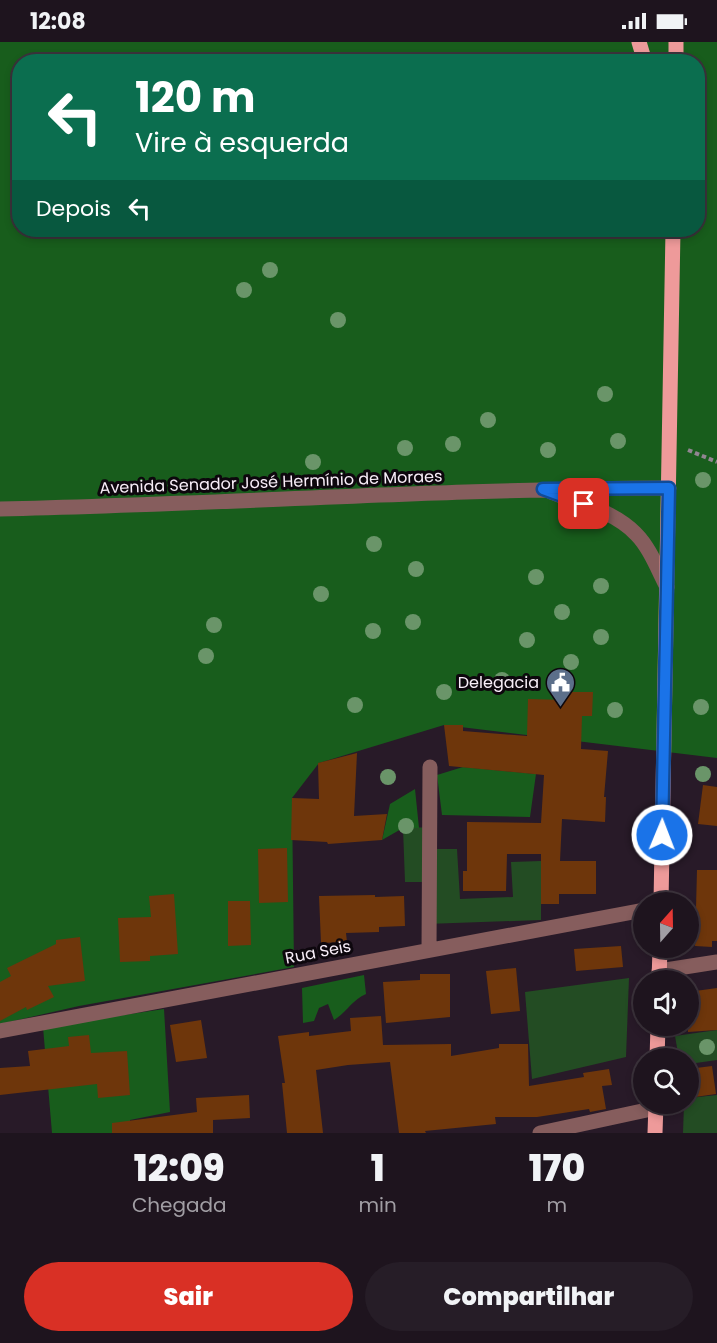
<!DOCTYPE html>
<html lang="pt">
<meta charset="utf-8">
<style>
:root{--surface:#1e141e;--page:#261d27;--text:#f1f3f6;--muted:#a19ea4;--line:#3c333c;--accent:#d93025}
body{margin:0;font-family:Poppins,sans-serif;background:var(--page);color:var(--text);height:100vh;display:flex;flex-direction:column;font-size:22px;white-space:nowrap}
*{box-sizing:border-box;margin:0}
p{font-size:20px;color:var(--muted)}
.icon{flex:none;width:33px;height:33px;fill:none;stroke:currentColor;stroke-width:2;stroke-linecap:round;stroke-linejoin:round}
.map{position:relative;height:1091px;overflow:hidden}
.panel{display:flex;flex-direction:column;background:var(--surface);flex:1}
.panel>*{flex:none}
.top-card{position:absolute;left:12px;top:12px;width:693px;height:183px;border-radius:24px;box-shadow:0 3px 9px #0003,0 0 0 2px var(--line);background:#0b6e4f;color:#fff;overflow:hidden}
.needle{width:39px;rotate:20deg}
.buttons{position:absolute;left:633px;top:850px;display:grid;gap:12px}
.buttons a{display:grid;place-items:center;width:66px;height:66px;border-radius:50%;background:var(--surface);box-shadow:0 3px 9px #0003,0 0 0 2px var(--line);font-size:30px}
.pin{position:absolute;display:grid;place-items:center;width:51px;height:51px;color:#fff;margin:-26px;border-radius:12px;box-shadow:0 3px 9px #0006}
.me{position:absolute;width:66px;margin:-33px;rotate:1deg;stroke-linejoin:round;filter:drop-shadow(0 0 4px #0008)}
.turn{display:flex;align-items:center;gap:21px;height:126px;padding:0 24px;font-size:27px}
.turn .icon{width:78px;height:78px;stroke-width:2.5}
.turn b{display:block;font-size:42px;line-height:51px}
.then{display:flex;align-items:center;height:57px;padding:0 24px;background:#0003;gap:12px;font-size:22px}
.eta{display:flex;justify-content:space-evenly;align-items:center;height:102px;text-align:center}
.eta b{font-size:36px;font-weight:800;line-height:42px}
.button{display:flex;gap:12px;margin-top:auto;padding:12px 24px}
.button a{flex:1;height:69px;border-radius:36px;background:var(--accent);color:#fff;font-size:24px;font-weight:800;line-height:69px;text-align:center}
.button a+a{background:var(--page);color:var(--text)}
.status{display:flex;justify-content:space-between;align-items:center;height:42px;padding:0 30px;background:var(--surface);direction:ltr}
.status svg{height:16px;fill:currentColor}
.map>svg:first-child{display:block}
.green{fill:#234c23}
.forest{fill:#185d1c;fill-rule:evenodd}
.building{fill:#6e360b}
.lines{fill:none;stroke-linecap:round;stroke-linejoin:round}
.path{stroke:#918591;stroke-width:4;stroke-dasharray:4.5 3;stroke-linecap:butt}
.minor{stroke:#865d5d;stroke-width:15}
.major{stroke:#ee9a9a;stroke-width:15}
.tree{fill:#6a9569}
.route-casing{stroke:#114b97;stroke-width:15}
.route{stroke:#1a73e8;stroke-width:10}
.labels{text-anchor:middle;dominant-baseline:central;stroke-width:6;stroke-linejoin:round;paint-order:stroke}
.street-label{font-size:16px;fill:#f8eef8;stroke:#0d070d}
.poi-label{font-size:16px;fill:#f8eef8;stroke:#0d070d;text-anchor:end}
</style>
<div class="status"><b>12:08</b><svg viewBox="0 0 49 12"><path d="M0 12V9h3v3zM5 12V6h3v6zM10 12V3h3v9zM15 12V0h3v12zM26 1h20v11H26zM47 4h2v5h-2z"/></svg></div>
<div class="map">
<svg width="717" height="1091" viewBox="0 0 717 1091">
<rect width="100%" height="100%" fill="#281a28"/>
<path class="green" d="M436 785 437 807H457L460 857 513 855 511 820 541 819V878L426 882 424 840H405L403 786Z
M629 936 626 1015 532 1037 525 950Z
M717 988V1018L689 1022 688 1017H679L675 994Z
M717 1053V1091H683L684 1062H688L689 1056Z"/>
<path class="forest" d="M0 0H717V716L444 683 319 721 292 756 294 925 79 964 0 982ZM20 20H698V188H20Z
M463 725 536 732 530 775 442 773 437 733Z
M415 747 419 786H403L382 798 390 762Z
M364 933 366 952C352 958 347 970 334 978L328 962 319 966 314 979 303 981 302 946Z
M164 967 170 1070 130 1078V1091H52L43 985Z"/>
<path class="building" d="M566 650H593L592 674H582L581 707 608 709 604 755H606L605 780 562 777 560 819H596V852H559V862H541V812H507L506 849H463V829H467V780L541 781 544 733 449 724 444 683H463V689L527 694 528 657 566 658Z
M357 711 354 774 387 772 382 798 328 802 327 800 291 798 292 756 319 757 318 721Z
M703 743 717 745V784L698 782Z
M287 806 288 860 259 861 258 807Z
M697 828H717V899H712V905L695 904Z
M174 852 178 912 150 914V919L120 920 118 876 151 875 149 854Z
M375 853V855L404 854 405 884 379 885V890L346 891 347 900 321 901 319 854Z
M228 859H250L251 903 228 904Z
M80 895 85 939 48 944 54 955 27 968 26 965 0 979V940L11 934 7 926 56 902V898Z
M621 904 623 925 576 929 574 907Z
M516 926 520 969 491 972 486 929Z
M420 932H450V975L386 981 383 940 420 938Z
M717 946V988L688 990V950Z
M381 974 383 1003 451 1002V1014L499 1006V1002H528L529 1044 584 1035 583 1031 609 1027 612 1043 602 1044 606 1067 590 1070 589 1067 537 1075H495L496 1082 425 1089 426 1091H399L390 1020 348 1023 316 1028 323 1091H287L282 1041H285L278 994 309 990V994L351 989 350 976Z
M201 978 207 1016 176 1020 170 983Z
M89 993 91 1011 127 1009 130 1053 98 1056 97 1042 0 1053V1026L30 1024 28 1009 69 1004 68 995Z
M712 1024 716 1052 688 1056V1027Z
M249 1053 250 1076 213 1078V1091H112V1081L197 1070 196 1056Z"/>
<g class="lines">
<path class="path" d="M688 408 717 420"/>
<path class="minor" d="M551 450C579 461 614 469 636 492 650 506 658 528 667 545
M0 467C223 462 446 447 669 446
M429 908 430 725
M659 929 717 920
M0 989 644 868
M540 1091 656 1066"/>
<path class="major" d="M639 0 645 20
M676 20V0
M661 861 673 188
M659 939 660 906
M657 1017 658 984
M655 1091 656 1062"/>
</g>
<g class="tree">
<circle cx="270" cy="228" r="8"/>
<circle cx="244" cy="248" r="8"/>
<circle cx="338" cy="278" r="8"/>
<circle cx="605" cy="352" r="8"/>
<circle cx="488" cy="378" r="8"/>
<circle cx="618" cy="399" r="8"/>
<circle cx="453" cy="402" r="8"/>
<circle cx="405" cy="406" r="8"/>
<circle cx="548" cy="408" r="8"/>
<circle cx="313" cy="420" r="8"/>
<circle cx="703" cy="438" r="8"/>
<circle cx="374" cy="502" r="8"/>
<circle cx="416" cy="527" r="8"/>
<circle cx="536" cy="535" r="8"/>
<circle cx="601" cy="544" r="8"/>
<circle cx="321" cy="552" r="8"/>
<circle cx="562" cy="570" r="8"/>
<circle cx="413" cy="580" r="8"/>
<circle cx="214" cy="583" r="8"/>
<circle cx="373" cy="589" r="8"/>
<circle cx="601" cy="595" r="8"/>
<circle cx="527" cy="598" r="8"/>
<circle cx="206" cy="614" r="8"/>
<circle cx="571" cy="620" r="8"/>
<circle cx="502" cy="638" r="8"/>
<circle cx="444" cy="650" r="8"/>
<circle cx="355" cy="663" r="8"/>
<circle cx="701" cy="665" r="8"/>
<circle cx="615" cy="668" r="8"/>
<circle cx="703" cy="732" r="8"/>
<circle cx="388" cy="735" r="8"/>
<circle cx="406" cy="784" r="8"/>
<circle cx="707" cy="1005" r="8"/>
</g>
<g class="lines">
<defs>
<path id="route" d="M584 462 543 447 669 446 662 793"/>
</defs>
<use href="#route" class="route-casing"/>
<use href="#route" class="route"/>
</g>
<defs>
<symbol id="civic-pin" viewBox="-11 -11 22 30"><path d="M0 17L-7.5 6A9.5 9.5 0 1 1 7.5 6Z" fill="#5c6f8a" stroke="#0d070d"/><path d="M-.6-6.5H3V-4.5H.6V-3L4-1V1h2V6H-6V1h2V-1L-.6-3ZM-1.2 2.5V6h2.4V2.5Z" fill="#fff"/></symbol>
</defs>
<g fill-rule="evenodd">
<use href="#civic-pin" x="544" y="624" width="33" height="45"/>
</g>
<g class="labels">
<g class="street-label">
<text transform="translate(271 440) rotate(-2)">Avenida Senador José Hermínio de Moraes</text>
<text transform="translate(318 910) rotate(-11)">Rua Seis</text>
</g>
<g class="poi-label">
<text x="539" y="640">Delegacia</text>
</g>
</g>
</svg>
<div class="buttons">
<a><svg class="needle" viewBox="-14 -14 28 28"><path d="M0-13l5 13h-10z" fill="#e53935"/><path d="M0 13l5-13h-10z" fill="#a19ea4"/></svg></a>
<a><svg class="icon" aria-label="sound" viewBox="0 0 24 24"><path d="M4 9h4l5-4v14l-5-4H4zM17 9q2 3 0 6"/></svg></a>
<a><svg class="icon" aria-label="search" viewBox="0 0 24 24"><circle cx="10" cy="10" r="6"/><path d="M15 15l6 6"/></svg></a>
</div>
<div class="pin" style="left:584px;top:462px;background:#d93025"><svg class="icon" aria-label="arrive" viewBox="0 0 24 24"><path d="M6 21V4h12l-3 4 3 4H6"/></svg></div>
<svg class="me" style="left:662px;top:793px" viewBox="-20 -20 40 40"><circle r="17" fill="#1a73e8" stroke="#fff" stroke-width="3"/><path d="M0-11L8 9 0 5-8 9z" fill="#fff"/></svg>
<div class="top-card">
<div class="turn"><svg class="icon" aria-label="left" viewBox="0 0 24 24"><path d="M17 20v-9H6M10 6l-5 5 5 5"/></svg><div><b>120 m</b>Vire à esquerda</div></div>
<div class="then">Depois<svg class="icon" aria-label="left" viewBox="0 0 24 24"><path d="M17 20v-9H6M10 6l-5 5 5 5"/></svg></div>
</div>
</div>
<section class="panel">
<div class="eta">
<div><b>12:09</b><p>Chegada</p></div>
<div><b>1</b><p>min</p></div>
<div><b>170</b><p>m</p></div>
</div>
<div class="button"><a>Sair</a><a>Compartilhar</a></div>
</section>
